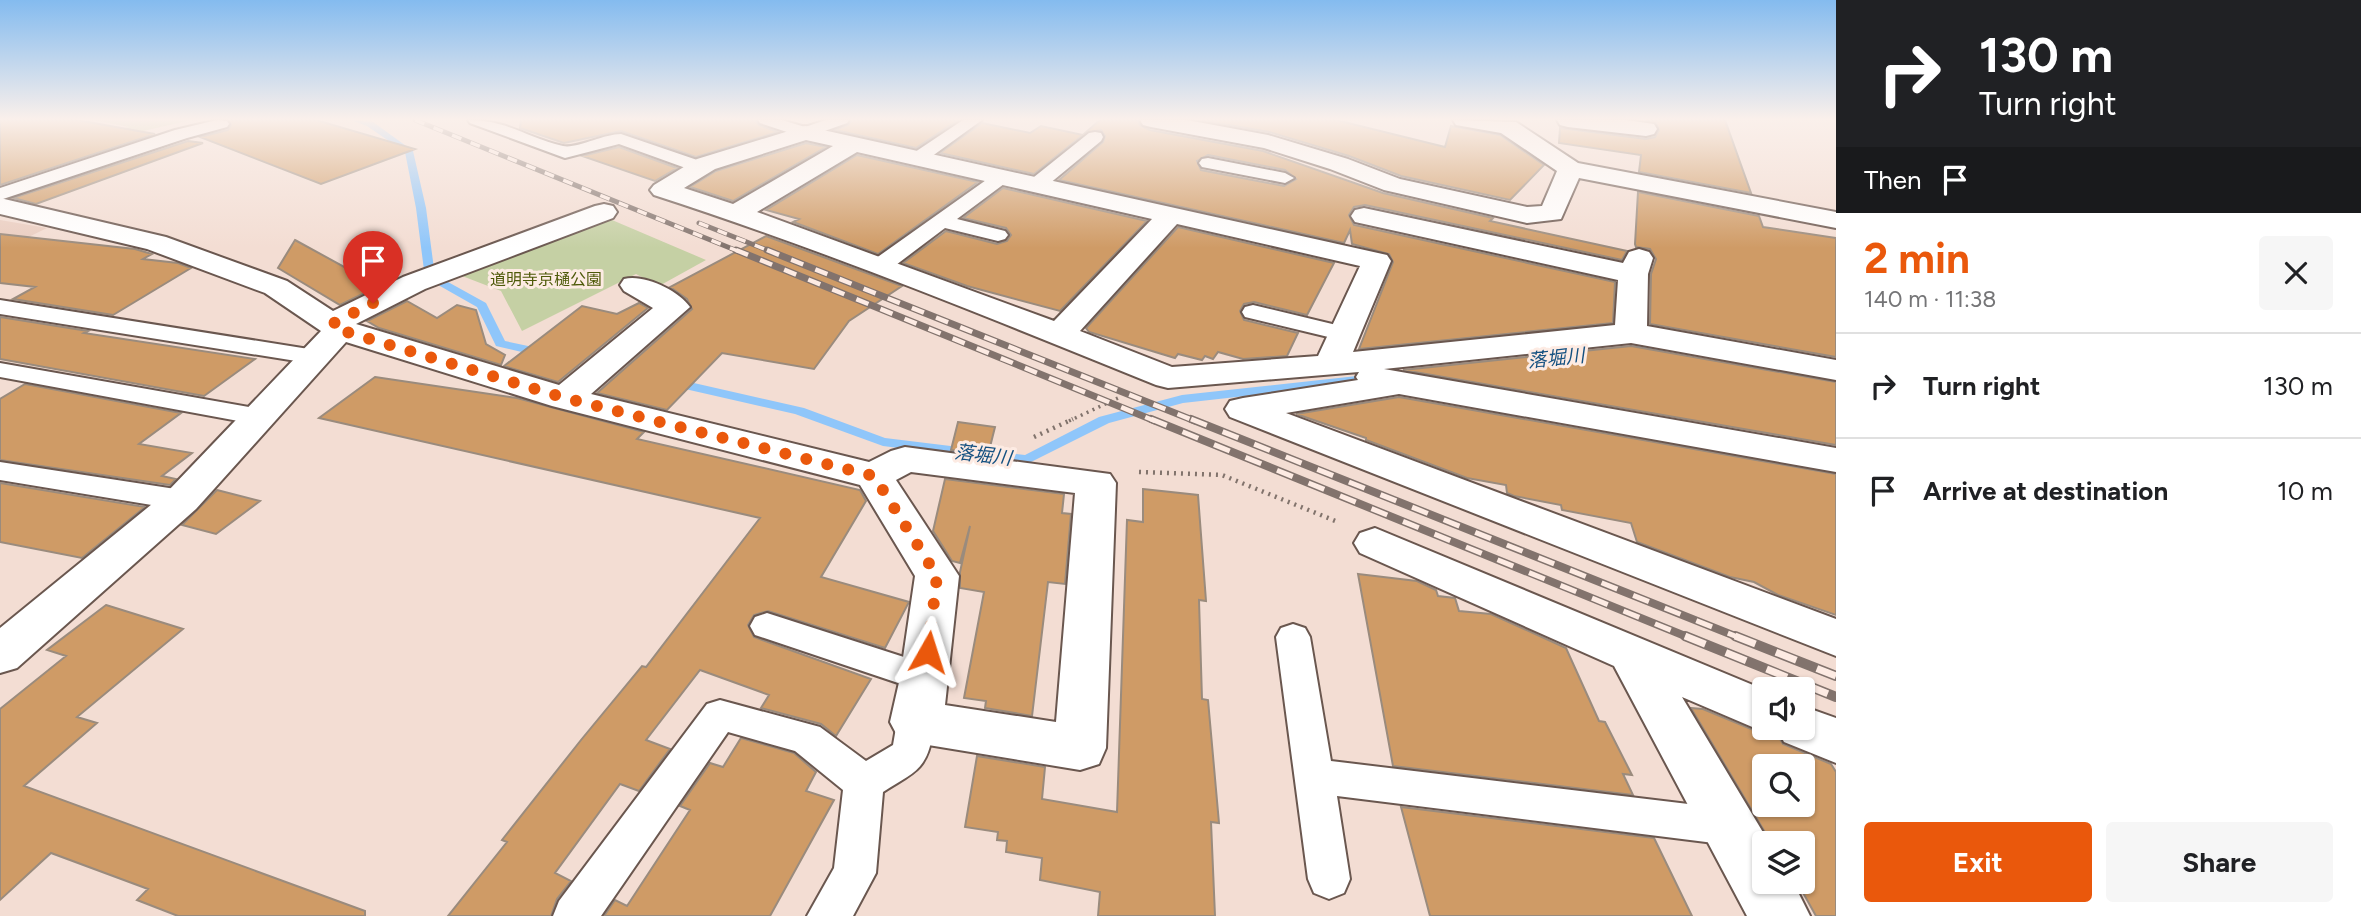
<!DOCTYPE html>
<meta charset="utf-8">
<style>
:root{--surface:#fff;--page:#f6f6f6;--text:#202124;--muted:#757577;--line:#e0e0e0;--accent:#ea580c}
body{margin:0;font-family:Figtree,"Noto Sans JP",sans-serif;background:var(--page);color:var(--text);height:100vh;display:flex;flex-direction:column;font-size:26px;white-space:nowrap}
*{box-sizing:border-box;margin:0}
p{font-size:23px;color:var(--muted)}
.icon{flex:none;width:38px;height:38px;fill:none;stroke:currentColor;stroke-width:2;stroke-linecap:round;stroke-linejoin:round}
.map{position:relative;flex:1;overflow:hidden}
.details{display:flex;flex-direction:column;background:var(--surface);width:525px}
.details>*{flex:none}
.top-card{background:#202124;color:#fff;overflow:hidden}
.controls{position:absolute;left:1752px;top:677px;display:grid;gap:14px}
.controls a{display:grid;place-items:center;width:63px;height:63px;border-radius:7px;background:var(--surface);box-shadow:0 2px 5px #0004;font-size:35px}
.pin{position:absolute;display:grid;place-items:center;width:60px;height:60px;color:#fff;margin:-72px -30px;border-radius:50% 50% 50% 0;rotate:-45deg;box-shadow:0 0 7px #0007}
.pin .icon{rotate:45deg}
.me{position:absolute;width:77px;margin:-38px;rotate:6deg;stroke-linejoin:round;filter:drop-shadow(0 0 5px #0008)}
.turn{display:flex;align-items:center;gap:24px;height:147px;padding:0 28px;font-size:32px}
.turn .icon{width:91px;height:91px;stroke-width:2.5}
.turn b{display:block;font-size:49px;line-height:60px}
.then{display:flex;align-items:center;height:66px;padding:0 28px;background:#0003;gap:14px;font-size:26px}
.round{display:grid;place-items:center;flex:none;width:74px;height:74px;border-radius:7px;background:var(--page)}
.summary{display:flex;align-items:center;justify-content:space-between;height:119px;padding:0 28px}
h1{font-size:42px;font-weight:700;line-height:52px;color:var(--accent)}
.cta{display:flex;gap:14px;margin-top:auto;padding:14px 28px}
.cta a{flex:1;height:80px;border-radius:7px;background:var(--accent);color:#fff;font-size:28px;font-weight:700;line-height:80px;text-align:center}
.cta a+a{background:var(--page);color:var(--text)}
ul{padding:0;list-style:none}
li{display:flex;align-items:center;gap:21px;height:105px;padding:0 28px;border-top:2px solid var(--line)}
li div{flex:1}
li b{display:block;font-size:26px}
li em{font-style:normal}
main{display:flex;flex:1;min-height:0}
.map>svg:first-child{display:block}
.built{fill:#eacdc0}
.green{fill:#c5d0a4}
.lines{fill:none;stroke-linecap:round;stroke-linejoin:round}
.stream{fill:#8fc6fa;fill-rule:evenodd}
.building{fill:#cf9b66;stroke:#9a8b7d;stroke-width:2;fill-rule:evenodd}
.service-casing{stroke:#6a574f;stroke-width:4}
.minor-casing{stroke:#6a574f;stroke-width:4}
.path-far1{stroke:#81736c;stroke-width:3.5;stroke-dasharray:2 4.5;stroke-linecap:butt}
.path{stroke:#81736c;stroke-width:4.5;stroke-dasharray:2 5;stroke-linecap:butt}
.service{fill:#fff;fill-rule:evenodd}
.minor{fill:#fff;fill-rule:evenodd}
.rail-far3-casing{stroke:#82736d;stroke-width:5}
.rail-far2-casing{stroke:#82736d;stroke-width:7}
.rail-far1-casing{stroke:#82736d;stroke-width:8}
.rail-casing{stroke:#82736d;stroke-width:10}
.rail-far3{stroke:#fdebe3;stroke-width:3.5;stroke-dasharray:10;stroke-linecap:butt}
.rail-far2{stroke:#fdebe3;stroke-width:4.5;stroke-dasharray:13;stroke-linecap:butt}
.rail-far1{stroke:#fdebe3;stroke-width:5;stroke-dasharray:17;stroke-linecap:butt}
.rail{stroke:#fdebe3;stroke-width:7;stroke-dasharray:22;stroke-linecap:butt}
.route{stroke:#ea580c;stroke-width:12;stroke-dasharray:0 21.6}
.labels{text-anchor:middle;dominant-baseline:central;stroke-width:6;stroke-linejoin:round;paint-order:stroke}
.far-park-label{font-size:16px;fill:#4e5a09;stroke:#fdebe3}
.water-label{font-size:19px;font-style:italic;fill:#155181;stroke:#fdebe3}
</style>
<main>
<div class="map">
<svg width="1836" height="916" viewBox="0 0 1836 916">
<rect width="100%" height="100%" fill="#f3ddd3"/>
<path class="built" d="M485 120H675L629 135 568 150Z
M0 220 47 228 0 251Z"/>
<path class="green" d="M95 120H191L100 141 87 139 128 127Z
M605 217 706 260 659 286 636 274 522 331 501 291 457 274Z"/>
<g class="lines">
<path class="stream" d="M351 120 373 122 413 151 426 208 434 269 448 282 486 303 505 341 547 350 549 353 547 356 543 357 496 346 477 307 440 286 424 270 416 208 405 152 367 126Z
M1673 343 1677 344 1679 347 1677 350 1627 354 1621 350 1627 346Z
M1439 367 1443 368 1445 371 1443 374 1183 403 1109 423 1027 464 883 446 795 414 672 386 666 382 672 378 804 408 885 438 1025 455 1099 417 1182 395Z"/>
</g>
<path class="building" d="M0 120H77L155 134 0 185Z
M229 120H316L415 149 321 184 200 137 228 130 231 125Z
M521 120H755L759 125 778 132 696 157 621 131 564 143 520 128Z
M852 120H958L916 148 835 130 848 125Z
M1100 120H1137L1141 126 1150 130 1263 151 1383 193 1493 218 1490 221 1627 251 1622 260 1365 205 1354 207 1349 215 1354 225 1615 282 1613 323 1359 349 1393 262 1389 254 1352 244 1350 230 1344 243 1059 180 1103 142 1105 136 1101 130 1085 133ZM1208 155 1285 170 1296 179 1284 186 1201 170 1197 161Z
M1201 120H1336L1445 147 1451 126 1500 135 1544 165 1510 200 1401 176 1349 156 1269 132Z
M1645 120H1725L1751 193 1639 172 1641 155 1559 143 1560 128 1646 139 1655 137 1659 130 1656 123Z
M982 123 1030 133 1041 126 1083 135 1034 174 940 153Z
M188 141 203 143 36 204 13 198Z
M806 143 826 147 733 201 690 187 716 171Z
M619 147 677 168 655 181 582 156Z
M857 155 978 182 878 254 793 222 799 219 766 210Z
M1003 188 1147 221 1060 311 967 286 903 263 946 231 997 244 1007 241 1011 235 1006 228 963 218Z
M1638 192 1759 216 1763 227 1836 238V357L1650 324 1651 274 1656 259 1650 249 1636 247 1635 244Z
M1178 227 1334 263 1307 315 1254 302 1244 304 1240 311 1244 320 1298 333 1287 356 1243 359 1218 352 1213 359 1205 356 1202 360 1178 354 1175 358 1089 332 1086 328Z
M0 234 135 249 152 254 143 259 178 263 191 268 113 315 13 299 35 287 0 283Z
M766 236 902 286 849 321 814 369 722 353 667 410 597 393 692 309 687 299 670 287Z
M295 240 379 286 340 305 278 268Z
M407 301 437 318 457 305 476 310 486 344 505 355 501 365 379 328 367 321Z
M639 303 648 308 558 382 504 366 582 306 617 314Z
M0 317 88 331 84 333 255 359 204 396 0 359Z
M1631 346 1836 382V445L1403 370Z
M375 377 517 398 644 432 637 439 860 490 866 501 821 577 909 602 885 648 768 611 754 615 748 625 754 637 871 679 836 736 821 724 761 708 769 695 700 670 646 740 670 749 639 791 620 784 555 873 571 881 557 899 551 916H448L507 842 502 840 581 740 642 666 646 667 760 518 319 418Z
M25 384 181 413 139 444 192 453 162 476 176 479 170 485 0 460V399Z
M1399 397 1836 474V615L1778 595 1754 582 1730 577 1637 542 1631 523 1562 510 1561 505 1514 496 1507 493 1506 485 1467 478 1366 440V438L1296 414Z
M958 422 995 427 988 455 951 450Z
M945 479 1064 494 1062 513 1071 514 1065 584 1048 582 1032 716 985 708 986 701 964 698 984 592 960 588V572L970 526 960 563 952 561 933 531Z
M0 483 145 507 82 558 0 542Z
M1143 489 1198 495 1206 601 1199 600 1202 699 1208 700 1219 823 1211 822 1215 916H1098L1100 892 1040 880 1042 858 1006 852 1007 841 997 840 998 832 965 827 977 756 1045 767 1042 799 1117 812 1127 520 1143 522Z
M217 490 260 501 216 534 182 525Z
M1358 574 1417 581 1436 590 1438 596 1455 598 1459 611 1491 614 1566 648 1599 721 1605 722 1632 775 1623 774 1633 795 1393 766Z
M106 605 183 629 77 717 97 723 24 786 365 911V916H178L137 900 148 889 51 853 0 900V709L66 656 47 650Z
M1691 708 1703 709 1763 734 1775 731 1783 744 1831 764 1836 772V916H1816L1797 882H1802V844H1772ZM1764 766H1802V805H1764Z
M741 738 794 753 816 772 806 791 834 800 770 916H604L615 900 627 906 690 810 680 806 710 763 723 767Z
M1401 807 1654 838 1692 916H1430Z"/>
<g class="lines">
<defs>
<path id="service" d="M217 120 227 121 229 124 227 127 187 138 0 200V188L175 130Z
M468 120C508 120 527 138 563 146 577 149 603 134 621 134L706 163 709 167 706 171H694L619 144 565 158 470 123Z
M758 120H782L805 127 826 120H849L847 123 805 138 760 123Z
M963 120H982L924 162H912L909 158 912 154Z
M1095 132 1101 133 1103 137 1101 141 1043 189H1029L1027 185 1029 181 1089 133Z
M1208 158 1285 173 1294 178 1285 183 1202 167 1199 163 1202 159Z
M1002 172 1011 177 1008 181 957 219 1005 231 1008 235 1005 239 998 241 945 228 888 271H872L869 266 872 261 996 173Z
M0 300 315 350 324 352 327 357 324 362 315 364 0 314Z
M1253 305 1353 329 1357 334 1353 339 1345 341 1245 317 1242 312 1245 307Z
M0 363 260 409 269 411 273 417 269 423 260 425 0 377Z
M0 462 182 490 192 493 197 500 192 507 182 510 0 480Z
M767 613 938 668 943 678 938 688 925 692 755 635 750 626 755 617Z
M1293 624 1305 628 1310 637 1331 761 1730 809 1744 814 1750 827 1744 840 1730 845 1337 796 1350 879 1344 893 1329 899 1314 893 1308 879 1276 637 1281 628Z
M720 700 820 727 866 761 893 745 897 722 903 711 916 707 929 711C934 721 934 726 932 737 926 772 910 774 883 792L876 873 853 916H807L834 868 843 790 795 751 728 732 601 916H553L559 901 707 704Z"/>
<path id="minor" d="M1140 120H1187L1268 135 1348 159 1400 179 1527 207 1542 206 1557 171 1501 133 1456 125 1453 120 1516 122 1578 163 1836 212V228L1579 178 1561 219 1527 223 1384 190 1330 169 1264 148 1151 127 1143 125Z
M1557 120H1626L1654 124 1657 129 1654 134 1646 136 1568 127 1560 125Z
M805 126 1387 255 1391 261 1353 352 1615 325 1618 280 1355 222 1351 216 1355 210 1364 208 1623 263 1629 252 1639 249 1649 252 1653 258 1648 274 1647 326 1836 360V380L1631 343 1384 369 1836 448V472L1399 394 1286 413 1836 619V656L1230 417 1225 409 1230 401 1243 398 1358 380 1356 377 1359 372 1168 388 1156 385C991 318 824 250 654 195L650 190 654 185 697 159ZM806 140 833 146 733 204 684 188 715 169ZM857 152 1152 219 1054 321 757 212ZM1177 224 1360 266 1318 356 1172 367 1080 331Z
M0 198 166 237 287 281 333 311 403 277 595 206 604 204 613 206 617 212 613 218 425 289 356 324 559 385 653 308 624 291 620 285 624 279C644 274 678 290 690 307L591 394 869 462 891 451 905 447 1110 474 1116 483 1106 748 1099 764 1080 770 916 743 898 737 890 722 900 678 915 576 860 485 552 406 346 342 196 509 17 668 0 673V628L168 491 321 331 265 293 147 249 0 214ZM911 472 1075 493 1056 722 945 705 959 576 896 480Z
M1375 528 1765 690 1764 728H1775L1764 732 1682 697 1770 844H1764V882H1793L1810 916H1747L1614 666 1360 553 1354 543 1360 533Z
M1802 706 1836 718V763L1784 742 1777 728H1802Z"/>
</defs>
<use href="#service" class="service-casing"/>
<use href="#minor" class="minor-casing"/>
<path class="path-far1" d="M1069 421 1118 398"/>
<path class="path" d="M1034 437 1073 419
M1139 472 1222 475 1338 522"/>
<use href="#service" class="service"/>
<use href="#minor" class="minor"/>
<defs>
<path id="rail-far3" d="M415 120 740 252
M699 223 772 252"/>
<path id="rail-far2" d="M736 250 1155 421
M767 250 1195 421"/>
<path id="rail-far1" d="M1151 419 1690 638
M1191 419 1740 638"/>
<path id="rail" d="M1685 636 1836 697
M1735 636 1836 676"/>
</defs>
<use href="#rail-far3" class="rail-far3-casing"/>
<use href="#rail-far2" class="rail-far2-casing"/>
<use href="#rail-far1" class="rail-far1-casing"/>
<use href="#rail" class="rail-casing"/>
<use href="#rail-far3" class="rail-far3"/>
<use href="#rail-far2" class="rail-far2"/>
<use href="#rail-far1" class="rail-far1"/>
<use href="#rail" class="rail"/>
</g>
<linearGradient id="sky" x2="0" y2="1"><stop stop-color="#84bbef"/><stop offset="0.48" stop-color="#faf0eb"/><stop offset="1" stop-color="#faf0eb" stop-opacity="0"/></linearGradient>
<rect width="1836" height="248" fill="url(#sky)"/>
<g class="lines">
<path class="route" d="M373 303 332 324 340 330 565 398 874 476 937 576 928 652"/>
</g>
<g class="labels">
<g class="far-park-label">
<text x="546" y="279">道明寺京樋公園</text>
</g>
<g class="water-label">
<text transform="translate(1556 358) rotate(-6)">落堀川</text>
<text transform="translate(983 455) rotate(7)">落堀川</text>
</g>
</g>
</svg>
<div class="controls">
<a><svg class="icon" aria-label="sound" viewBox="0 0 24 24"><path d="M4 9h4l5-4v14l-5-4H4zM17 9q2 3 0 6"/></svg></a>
<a><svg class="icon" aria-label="search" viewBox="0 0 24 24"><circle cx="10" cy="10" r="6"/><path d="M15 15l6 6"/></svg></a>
<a><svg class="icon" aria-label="layers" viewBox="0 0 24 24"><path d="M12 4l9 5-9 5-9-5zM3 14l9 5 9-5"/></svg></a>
</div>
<div class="pin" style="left:373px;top:303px;background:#d93025"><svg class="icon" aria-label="arrive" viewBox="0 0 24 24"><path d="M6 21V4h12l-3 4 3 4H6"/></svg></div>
<svg class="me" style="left:928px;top:652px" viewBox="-20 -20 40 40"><path d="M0-17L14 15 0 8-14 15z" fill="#ea580c" stroke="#fff" stroke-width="4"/></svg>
</div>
<section class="details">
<div class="top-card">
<div class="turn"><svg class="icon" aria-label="right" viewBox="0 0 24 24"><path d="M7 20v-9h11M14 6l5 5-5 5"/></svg><div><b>130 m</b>Turn right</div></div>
<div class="then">Then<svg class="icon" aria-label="arrive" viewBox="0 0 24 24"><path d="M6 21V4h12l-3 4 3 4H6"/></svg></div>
</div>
<div class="summary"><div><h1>2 min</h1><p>140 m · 11:38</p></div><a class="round"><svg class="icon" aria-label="close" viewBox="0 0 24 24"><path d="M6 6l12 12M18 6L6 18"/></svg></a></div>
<ul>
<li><svg class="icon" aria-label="right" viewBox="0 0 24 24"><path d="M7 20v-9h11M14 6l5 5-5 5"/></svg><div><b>Turn right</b></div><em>130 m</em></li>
<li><svg class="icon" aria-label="arrive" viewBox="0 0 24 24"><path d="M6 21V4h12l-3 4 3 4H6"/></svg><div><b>Arrive at destination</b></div><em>10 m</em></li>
</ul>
<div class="cta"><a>Exit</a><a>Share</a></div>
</section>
</main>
